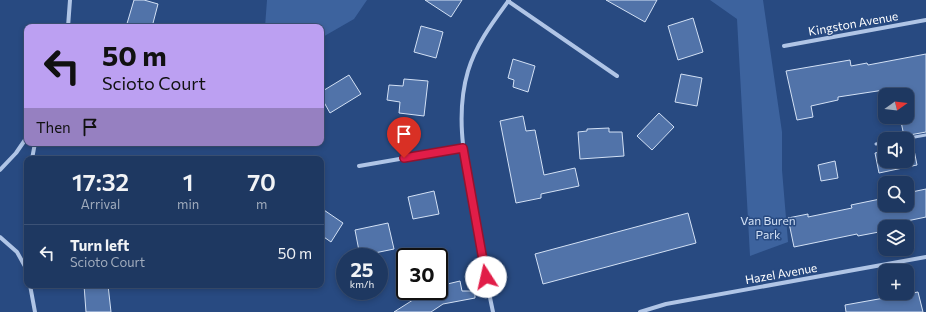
<!DOCTYPE html>
<style>
:root{--surface:#1e3861;--page:#2b436a;--text:#f1f3f6;--muted:#a1acbd;--line:#3c5276}
body{margin:0;font-family:Commissioner,sans-serif;background:var(--page);color:var(--text);height:100vh;display:flex;flex-direction:column;font-size:15px;white-space:nowrap}
*{box-sizing:border-box;margin:0}
p{font-size:13px;color:var(--muted)}
.icon{flex:none;width:22px;height:22px;fill:none;stroke:currentColor;stroke-width:2;stroke-linecap:round;stroke-linejoin:round}
.map{position:relative;flex:1;overflow:hidden}
.drawer{position:absolute;left:24px;top:156px;width:300px;height:132px;display:flex;flex-direction:column;background:var(--surface);border-radius:8px;box-shadow:0 2px 6px #0003,0 0 0 1px var(--line)}
.drawer>*{flex:none}
.hud{position:absolute;left:24px;top:24px;width:300px;height:122px;border-radius:8px;box-shadow:0 2px 6px #0003,0 0 0 1px var(--line);background:#bca0f2;color:#111;overflow:hidden}
.needle{width:26px;rotate:76deg}
.fabs{position:absolute;left:878px;top:88px;display:grid;gap:8px}
.fabs a{display:grid;place-items:center;width:36px;height:36px;border-radius:8px;background:var(--surface);box-shadow:0 2px 6px #0003,0 0 0 1px var(--line);font-size:20px}
.speed{position:absolute;left:336px;top:248px;display:flex;gap:8px;font-size:20px;font-weight:700;text-align:center}
.speed>*{display:grid;place-content:center;width:52px;height:52px;border-radius:50%;background:var(--surface);box-shadow:0 2px 6px #0003,0 0 0 1px var(--line);line-height:1}
.speed small{font-size:10px;font-weight:400}
.speed .limit{border:2px solid #111;border-radius:6px;background:#fff;color:#111}
.pin{position:absolute;display:grid;place-items:center;width:34px;height:34px;color:#fff;margin:-41px -17px;border-radius:50% 50% 50% 0;rotate:-45deg;box-shadow:0 0 4px #0007}
.pin .icon{rotate:45deg}
.me{position:absolute;width:44px;margin:-22px;rotate:350deg;stroke-linejoin:round;filter:drop-shadow(0 0 3px #0008)}
.turn{display:flex;align-items:center;gap:14px;height:84px;padding:0 12px;font-size:18px}
.turn .icon{width:52px;height:52px;stroke-width:2.5}
.turn b{display:block;font-size:28px;line-height:34px}
.then{display:flex;align-items:center;height:38px;padding:0 12px;background:#0003;gap:8px;font-size:15px}
.eta{display:flex;justify-content:space-evenly;align-items:center;height:68px;text-align:center}
.eta b{font-size:24px;font-weight:600;line-height:28px}
ul{padding:0;list-style:none}
li{display:flex;align-items:center;gap:12px;height:56px;padding:0 12px;border-top:1px solid var(--line)}
li div{flex:1}
li b{display:block;font-size:15px}
li em{font-style:normal}
.map>svg:first-child{display:block}
.green{fill:#3d639e}
.building{fill:#5173a9;stroke:#d3e1f5}
.lines{fill:none;stroke-linecap:round;stroke-linejoin:round}
.lane{stroke:#b0c5e6;stroke-width:3}
.street{stroke:#b0c5e6;stroke-width:4}
.route-casing{stroke:#92132f;stroke-width:10}
.route{stroke:#e11d48;stroke-width:7}
.labels{text-anchor:middle;dominant-baseline:central;stroke-width:3;stroke-linejoin:round;paint-order:stroke}
.street-label{font-size:12px;fill:#fff;stroke:#284a81}
.park-label{font-size:12px;fill:#d3e1f5;stroke:#284a81}
</style>
<div class="map">
<svg width="926" height="312" viewBox="0 0 926 312">
<rect width="100%" height="100%" fill="#284a81"/>
<path class="green" d="M267 0H367L354 19 321 38V27H265Z
M710 0H763L782 132V170L788 242 750 256 737 19Z"/>
<path class="building" d="M134 0H144L158 4 152 27H126Z
M425 0H462L451 17Z
M606 0H657L645 22Z
M693 18 703 52 678 60 668 26Z
M421 26 443 32 436 58 414 52Z
M926 54V132L904 136 900 117H907V95H896L895 92 885 94 884 90 838 97V100L811 106 813 117 797 120 786 71 850 60 851 66 867 63 868 65Z
M513 59 535 66 528 92 513 87 514 80 508 78Z
M681 74 702 78 697 106 675 102Z
M349 75 361 94 330 113 321 97V92Z
M404 79 428 81 424 116 399 113 400 102 387 100 389 85 403 86Z
M659 113 674 127 652 150 637 136Z
M523 116 526 131 535 130 544 175 575 168 579 186 541 194V198L516 203 500 121Z
M609 128V132H622L624 156 580 159 578 132 587 131V129Z
M913 145 917 165 879 173 875 153 885 151V161H907V146Z
M835 161 838 178 821 181 818 165Z
M926 189V217L878 227 879 232 858 236 857 234 794 247 788 218 808 214V217L852 208 851 205 885 198V205H907V193Z
M434 191 439 214 413 219 408 197Z
M321 208 343 223 331 242 321 235Z
M688 213 696 243 543 284 535 254Z
M388 223 394 249 360 256 355 230Z
M460 281 462 291H475V298L443 304 431 312H394L427 291H439V286Z
M84 285H108L111 312H86Z
M918 292 923 312H846L845 305Z"/>
<g class="lines">
<path class="lane" d="M903 139 926 135
M876 144 885 142"/>
<path class="street" d="M508 1 617 76
M68 27 70 0
M784 46 926 20
M32 159 35 143
M359 166 463 148
M0 170 16 153 27 137
M27 193 25 224 27 257
M0 237 17 252 27 270
M30 285 35 312
M493 312C486 279 480 246 474 213 466 166 454 118 468 71 476 44 493 22 509 0
M640 312 666 304 926 257"/>
</g>
<g class="lines">
<defs>
<path id="route" d="M404 158 463 148 486 277"/>
</defs>
<use href="#route" class="route-casing"/>
<use href="#route" class="route"/>
</g>
<g class="labels">
<g class="street-label">
<text transform="translate(853 23) rotate(-10)">Kingston Avenue</text>
<text transform="translate(781 273) rotate(-10)">Hazel Avenue</text>
</g>
<g class="park-label">
<text x="768" y="220">Van Buren<tspan x="768" dy="14">Park</tspan></text>
</g>
</g>
</svg>
<div class="fabs">
<a><svg class="needle" viewBox="-14 -14 28 28"><path d="M0-13l5 13h-10z" fill="#e53935"/><path d="M0 13l5-13h-10z" fill="#a1acbd"/></svg></a>
<a><svg class="icon" aria-label="sound" viewBox="0 0 24 24"><path d="M4 9h4l5-4v14l-5-4H4zM17 9q2 3 0 6"/></svg></a>
<a><svg class="icon" aria-label="search" viewBox="0 0 24 24"><circle cx="10" cy="10" r="6"/><path d="M15 15l6 6"/></svg></a>
<a><svg class="icon" aria-label="layers" viewBox="0 0 24 24"><path d="M12 4l9 5-9 5-9-5zM3 14l9 5 9-5"/></svg></a>
<a>+</a>
</div>
<div class="speed"><div>25<small>km/h</small></div><div class="limit">30</div></div>
<div class="pin" style="left:404px;top:158px;background:#d93025"><svg class="icon" aria-label="arrive" viewBox="0 0 24 24"><path d="M6 21V4h12l-3 4 3 4H6"/></svg></div>
<svg class="me" style="left:486px;top:277px" viewBox="-20 -20 40 40"><circle r="19" fill="#fff"/><path d="M0-13L10 11 0 6-10 11z" fill="#e11d48"/></svg>
<div class="hud">
<div class="turn"><svg class="icon" aria-label="left" viewBox="0 0 24 24"><path d="M17 20v-9H6M10 6l-5 5 5 5"/></svg><div><b>50 m</b>Scioto Court</div></div>
<div class="then">Then<svg class="icon" aria-label="arrive" viewBox="0 0 24 24"><path d="M6 21V4h12l-3 4 3 4H6"/></svg></div>
</div>
<section class="drawer">
<div class="eta">
<div><b>17:32</b><p>Arrival</p></div>
<div><b>1</b><p>min</p></div>
<div><b>70</b><p>m</p></div>
</div>
<ul>
<li><svg class="icon" aria-label="left" viewBox="0 0 24 24"><path d="M17 20v-9H6M10 6l-5 5 5 5"/></svg><div><b>Turn left</b><p>Scioto Court</p></div><em>50 m</em></li>
</ul>
</section>
</div>
